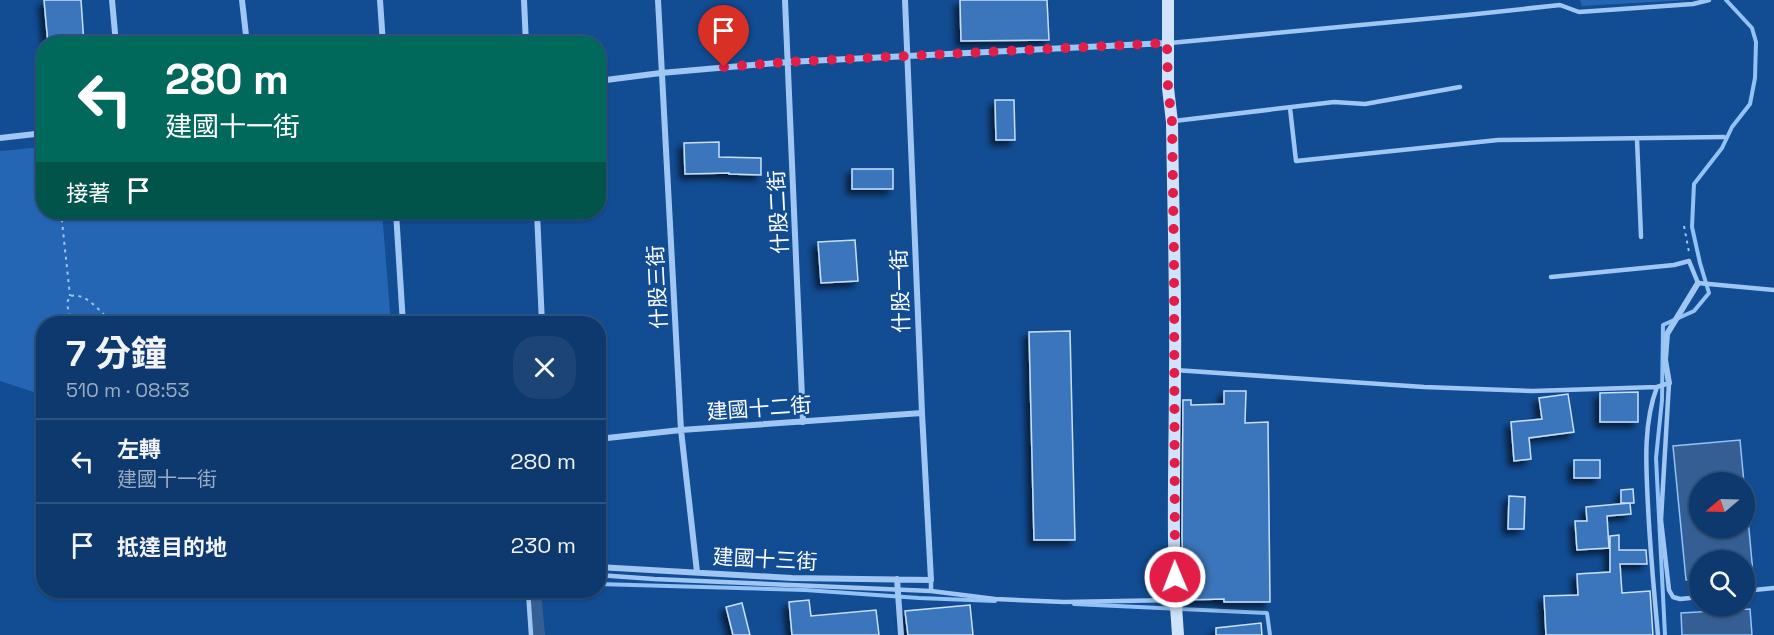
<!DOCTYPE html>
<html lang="zh-TW">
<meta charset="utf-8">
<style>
:root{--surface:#0e396e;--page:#1c4476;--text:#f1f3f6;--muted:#9bacc2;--line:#2e5381}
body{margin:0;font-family:"Space Grotesk","Noto Sans TC",sans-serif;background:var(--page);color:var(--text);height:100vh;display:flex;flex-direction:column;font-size:22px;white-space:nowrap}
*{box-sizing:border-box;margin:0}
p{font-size:20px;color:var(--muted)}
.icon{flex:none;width:33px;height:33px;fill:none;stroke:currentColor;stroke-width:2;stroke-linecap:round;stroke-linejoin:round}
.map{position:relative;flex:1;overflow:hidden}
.panel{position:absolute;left:36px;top:316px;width:570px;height:282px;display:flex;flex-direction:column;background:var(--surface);border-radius:24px;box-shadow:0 2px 4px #0004,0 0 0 2px var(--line)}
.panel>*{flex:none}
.hud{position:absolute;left:36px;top:36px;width:570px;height:183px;border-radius:24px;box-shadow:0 2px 4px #0004,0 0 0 2px var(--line);background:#00695c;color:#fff;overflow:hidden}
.needle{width:39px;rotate:251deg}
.controls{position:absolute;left:1689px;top:472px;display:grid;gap:12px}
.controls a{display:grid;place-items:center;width:66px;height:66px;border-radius:50%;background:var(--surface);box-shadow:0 2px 4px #0004,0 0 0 2px var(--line);font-size:30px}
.pin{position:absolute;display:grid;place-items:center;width:51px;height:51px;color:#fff;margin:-62px -26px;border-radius:50% 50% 50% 0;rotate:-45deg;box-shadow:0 0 6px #0007}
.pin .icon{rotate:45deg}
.me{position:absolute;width:66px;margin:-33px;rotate:359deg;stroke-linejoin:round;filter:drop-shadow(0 0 4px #0008)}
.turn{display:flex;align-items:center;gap:21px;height:126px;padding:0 30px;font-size:27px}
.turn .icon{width:78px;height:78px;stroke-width:2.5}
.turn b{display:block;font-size:42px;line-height:51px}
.then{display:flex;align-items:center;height:57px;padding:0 30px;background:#0003;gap:12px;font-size:22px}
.round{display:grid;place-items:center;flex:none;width:63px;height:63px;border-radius:24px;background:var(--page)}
.summary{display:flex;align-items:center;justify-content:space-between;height:102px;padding:0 30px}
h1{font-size:36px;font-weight:700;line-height:45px}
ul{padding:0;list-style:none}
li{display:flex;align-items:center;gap:18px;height:84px;padding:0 30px;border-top:2px solid var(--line)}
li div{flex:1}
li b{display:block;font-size:22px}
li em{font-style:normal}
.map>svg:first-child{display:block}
.green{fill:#2466b3}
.water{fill:#355f94;stroke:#92c2f6;stroke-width:1.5}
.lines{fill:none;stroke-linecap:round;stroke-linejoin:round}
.stream{stroke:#92c2f6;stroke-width:4}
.canal{stroke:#355f94;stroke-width:14}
.building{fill:#3b76bc;stroke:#c8e0fd;stroke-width:1.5;filter:url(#shadow)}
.path{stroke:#a0c6f3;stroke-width:2;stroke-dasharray:3 4.5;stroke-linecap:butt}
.lane{stroke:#a0c6f3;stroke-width:4.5}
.street{stroke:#a0c6f3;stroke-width:6}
.secondary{stroke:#cfe3fc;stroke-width:12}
.route{stroke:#e11d48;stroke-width:10;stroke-dasharray:0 18}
.labels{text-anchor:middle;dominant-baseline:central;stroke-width:4.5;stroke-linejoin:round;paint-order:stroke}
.street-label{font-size:21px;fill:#fff;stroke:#124c93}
</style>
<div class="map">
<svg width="1774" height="635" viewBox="0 0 1774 635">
<defs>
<filter id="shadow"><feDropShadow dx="-5" dy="5" stdDeviation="3" flood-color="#0009"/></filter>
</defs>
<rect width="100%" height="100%" fill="#124c93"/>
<path class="green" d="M1580 0H1687L1582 6Z
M43 147 44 212H382L391 324H44L43 395 0 381V151Z"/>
<path class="water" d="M1740 440 1744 483H1700V528H1744L1745 486 1753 573 1745 574 1744 561H1700L1699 579 1686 580 1673 446Z
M1750 609 1752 635H1682L1681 613Z"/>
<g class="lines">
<path class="stream" d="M598 584 805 590 919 598 995 601
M1074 604 1267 613 1270 635
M1665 635 1656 458 1662 400 1663 325 1694 311 1709 293 1700 263 1692 227 1694 184 1722 148 1732 127 1750 104 1755 78 1756 42 1752 28 1726 0"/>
<path class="canal" d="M534 591 538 635"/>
</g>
<path class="building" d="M44 0H81L84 44H48Z
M960 0H1047L1049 40 961 41Z
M995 100H1014L1015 140H996Z
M719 142V157L761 158V175L729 174V173L685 174 684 143Z
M852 169H893V189H852Z
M855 240 858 281 821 283 818 242Z
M1070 331 1075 540H1034L1029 332Z
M1224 391H1246L1245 423 1268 422 1270 602H1224V599L1184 600 1182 536 1183 400H1191V405L1224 404Z
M1638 392V422H1600V393Z
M1568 394 1574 432 1529 438 1531 459 1514 461 1511 422 1542 419 1539 398Z
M1574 460H1600V478H1574Z
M1633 489 1634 503H1621V490Z
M1509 496 1525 497 1524 529H1508Z
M1630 503 1631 514 1607 516 1609 548 1577 550 1575 521H1587L1586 507Z
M1619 535V550H1646L1647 564H1620L1622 593 1650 591 1653 635H1546L1544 596 1578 595 1577 574 1610 572V536Z
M809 600 811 616 876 610 879 635H792L789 602Z
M742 603 750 635H733L726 607Z
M970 605 973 635H908L905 611Z
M1261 623 1262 635H1216V628Z"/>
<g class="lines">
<path class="path" d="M61 212 70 296
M1684 226 1689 252
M71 324 67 303 70 296C87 292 101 313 113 324"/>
<path class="lane" d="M1170 43 1467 15 1560 5 1579 12 1693 4 1709 0
M1290 108 1296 161 1498 140 1724 137
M1174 121 1334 102 1365 104 1460 87
M1637 139 1641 237
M1551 277 1674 265 1689 261 1698 283 1774 290
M1175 370 1424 387 1533 391 1657 387 1669 383 1661 520 1669 590 1673 597 1680 599 1700 597
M1657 387C1643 424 1646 466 1648 506 1650 549 1654 592 1658 635
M598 575 654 579 931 591
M931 580V591L995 599 1064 602 1175 600
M528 591 531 635
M1744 591 1774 588"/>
<path class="street" d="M112 0 116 44
M242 0 247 44
M380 0 383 44
M524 0 526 44
M658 0 681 430 697 572
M785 0 803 422
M598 81 661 73 788 62 1167 43
M0 138 44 133
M396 212 403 324
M537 212 542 324
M1669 383 1665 360 1667 334 1698 283
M598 439 681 430 922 413
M598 567 792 578 931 580 922 413 905 0
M897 579 901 635"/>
<path class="secondary" d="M1168 0V88L1172 122C1173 205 1176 288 1175 372 1175 459 1171 547 1178 635"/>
</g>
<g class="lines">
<path class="route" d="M724 67 788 62 1167 43 1168 88 1172 122 1174 257 1175 577"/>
</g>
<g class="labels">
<g class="street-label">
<text transform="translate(778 212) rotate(-93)">什股二街</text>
<text transform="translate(657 287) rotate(-93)">什股三街</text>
<text transform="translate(900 291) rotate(-92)">什股一街</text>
<text transform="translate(759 408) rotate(-4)">建國十二街</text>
<text transform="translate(765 559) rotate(3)">建國十三街</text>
</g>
</g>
</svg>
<div class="controls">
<a><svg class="needle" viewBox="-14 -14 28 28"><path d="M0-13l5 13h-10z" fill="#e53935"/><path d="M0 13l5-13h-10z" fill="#9bacc2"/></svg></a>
<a><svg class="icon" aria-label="search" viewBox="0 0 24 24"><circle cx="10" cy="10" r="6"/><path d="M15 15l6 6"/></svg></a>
</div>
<div class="pin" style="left:724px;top:67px;background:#d93025"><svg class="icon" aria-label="arrive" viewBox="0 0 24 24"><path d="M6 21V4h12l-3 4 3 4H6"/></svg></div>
<svg class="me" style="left:1175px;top:577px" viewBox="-20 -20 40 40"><circle r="17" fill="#e11d48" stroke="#fff" stroke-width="3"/><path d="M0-11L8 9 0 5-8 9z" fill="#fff"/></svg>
<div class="hud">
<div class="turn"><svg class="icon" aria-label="left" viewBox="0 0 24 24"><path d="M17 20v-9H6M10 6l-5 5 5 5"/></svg><div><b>280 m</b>建國十一街</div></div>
<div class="then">接著<svg class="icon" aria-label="arrive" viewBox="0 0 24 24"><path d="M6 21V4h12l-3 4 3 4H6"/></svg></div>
</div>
<section class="panel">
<div class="summary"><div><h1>7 分鐘</h1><p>510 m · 08:53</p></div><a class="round"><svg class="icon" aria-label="close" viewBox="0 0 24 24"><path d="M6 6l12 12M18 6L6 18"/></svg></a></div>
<ul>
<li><svg class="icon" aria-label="left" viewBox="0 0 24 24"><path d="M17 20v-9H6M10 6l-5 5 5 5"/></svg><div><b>左轉</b><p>建國十一街</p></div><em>280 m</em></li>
<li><svg class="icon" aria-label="arrive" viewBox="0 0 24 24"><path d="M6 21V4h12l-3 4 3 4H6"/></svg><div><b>抵達目的地</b></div><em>230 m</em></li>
</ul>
</section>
</div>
